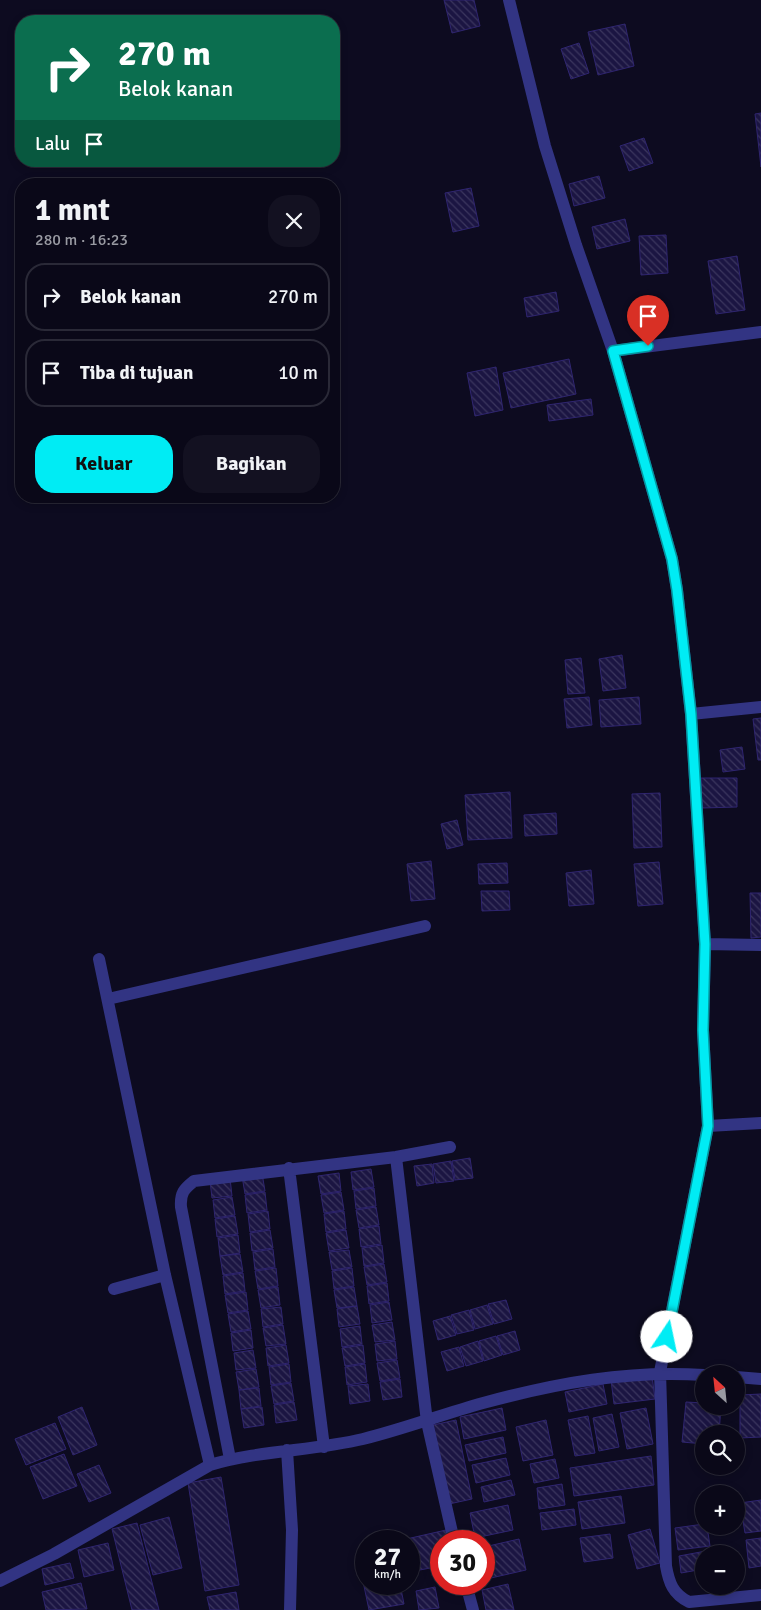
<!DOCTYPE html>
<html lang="id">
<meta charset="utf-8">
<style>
:root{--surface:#0a0818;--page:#131121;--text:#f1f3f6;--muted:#999aa2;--line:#2a2937;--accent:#00ecf4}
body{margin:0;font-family:Signika,sans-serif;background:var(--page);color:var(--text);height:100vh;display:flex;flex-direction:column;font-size:19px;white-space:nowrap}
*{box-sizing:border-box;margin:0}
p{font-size:16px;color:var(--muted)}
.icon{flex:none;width:28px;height:28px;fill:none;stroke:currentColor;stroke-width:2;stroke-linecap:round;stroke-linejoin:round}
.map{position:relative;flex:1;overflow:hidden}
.panel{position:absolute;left:15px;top:178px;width:325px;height:325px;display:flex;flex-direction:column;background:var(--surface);border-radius:20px;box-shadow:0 2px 8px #0003,0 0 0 1px var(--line)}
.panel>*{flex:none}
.top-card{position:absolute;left:15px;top:15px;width:325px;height:152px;border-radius:20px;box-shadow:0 2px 8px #0003,0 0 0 1px var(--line);background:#0b6e4f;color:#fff;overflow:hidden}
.needle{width:32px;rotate:333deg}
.controls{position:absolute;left:695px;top:1365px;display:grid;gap:10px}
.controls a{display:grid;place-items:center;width:50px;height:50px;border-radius:50%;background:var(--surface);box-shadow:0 2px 8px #0003,0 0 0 1px var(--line);font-size:25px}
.speed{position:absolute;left:355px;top:1530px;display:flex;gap:10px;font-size:25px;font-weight:700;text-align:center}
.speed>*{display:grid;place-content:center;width:65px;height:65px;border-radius:50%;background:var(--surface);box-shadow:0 2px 8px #0003,0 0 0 1px var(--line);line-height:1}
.speed small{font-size:12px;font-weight:400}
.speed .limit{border:8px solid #d22;background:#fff;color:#111}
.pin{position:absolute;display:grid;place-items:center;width:42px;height:42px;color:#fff;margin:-51px -21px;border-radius:50% 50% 50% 0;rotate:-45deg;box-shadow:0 0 5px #0007}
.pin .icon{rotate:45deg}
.me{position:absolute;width:55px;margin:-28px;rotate:11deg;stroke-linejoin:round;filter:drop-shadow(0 0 4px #0008)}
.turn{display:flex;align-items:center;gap:18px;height:105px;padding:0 20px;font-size:22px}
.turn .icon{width:65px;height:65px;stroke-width:2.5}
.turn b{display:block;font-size:35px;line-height:42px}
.then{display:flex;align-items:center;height:48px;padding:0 20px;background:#0003;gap:10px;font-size:19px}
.round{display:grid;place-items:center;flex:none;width:52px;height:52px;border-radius:20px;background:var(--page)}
.summary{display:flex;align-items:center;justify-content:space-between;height:85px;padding:0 20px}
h1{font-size:30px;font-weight:700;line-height:38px}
.action{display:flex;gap:10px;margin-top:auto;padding:10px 20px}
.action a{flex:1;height:58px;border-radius:20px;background:var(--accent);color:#111;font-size:20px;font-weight:700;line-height:58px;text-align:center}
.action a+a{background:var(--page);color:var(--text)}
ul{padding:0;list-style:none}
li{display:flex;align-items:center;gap:15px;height:68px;margin:0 10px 8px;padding:0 10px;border:2px solid var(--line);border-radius:20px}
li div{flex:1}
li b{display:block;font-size:19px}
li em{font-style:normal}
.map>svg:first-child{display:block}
.building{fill:url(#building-back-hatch);stroke:#2f2570}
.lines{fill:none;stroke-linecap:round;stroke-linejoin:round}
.street{stroke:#323483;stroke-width:12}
.route-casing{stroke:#00999f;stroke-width:12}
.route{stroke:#00ecf4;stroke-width:9}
</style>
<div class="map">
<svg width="761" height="1610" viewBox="0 0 761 1610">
<defs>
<pattern id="building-back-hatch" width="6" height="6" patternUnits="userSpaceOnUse" patternTransform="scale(1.25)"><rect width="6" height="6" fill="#1b1542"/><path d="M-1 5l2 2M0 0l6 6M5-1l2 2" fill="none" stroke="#3b365e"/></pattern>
</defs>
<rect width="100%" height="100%" fill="#0d0b20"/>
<path class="building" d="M444 0H474L480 26 452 33Z
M625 24 634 66 598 75 588 32Z
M579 43 589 73 571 79 561 49Z
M761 113V167L755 114Z
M644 138 653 163 629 171 620 146Z
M599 176 605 198 574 206 569 184Z
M471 188 479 226 453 232 445 193Z
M625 219 630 241 597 249 592 227Z
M666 235 668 273 641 275 639 236Z
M737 256 745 310 716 314 708 261Z
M556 292 559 311 527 317 524 298Z
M569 359 576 394 511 408 503 373Z
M496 367 503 410 475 416 467 373Z
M591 399 593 415 549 421 547 405Z
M622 655 626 688 603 691 599 659Z
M581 658 585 693 568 694 565 660Z
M589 697 592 725 567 728 564 699Z
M639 697 641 724 601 727 599 700Z
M761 718V760H758L753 719Z
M742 747 745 769 723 772 720 750Z
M701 778H737V807L702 808Z
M510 792 512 838 468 840 465 795Z
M660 793 662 847 634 848 632 794Z
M556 813 557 834 525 836 524 815Z
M457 820 463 845 447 849 441 824Z
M431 861 435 899 411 901 407 864Z
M659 862 663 904 638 906 634 864Z
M507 863 508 883 479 884 478 864Z
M591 870 594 904 569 906 566 873Z
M481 891H509L510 910 482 911Z
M750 893H761V937L751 938Z
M470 1158 473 1178 455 1180 452 1161Z
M451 1161 454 1181 436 1183 433 1164Z
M432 1164 434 1183 417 1186 414 1166Z
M371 1169 374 1187 353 1190 351 1172Z
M262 1173 265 1191 245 1194 242 1176Z
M339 1173 341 1191 321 1194 318 1176Z
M230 1178 232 1196 212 1198 210 1181Z
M374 1188 376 1206 356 1209 354 1191Z
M265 1192 267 1210 247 1213 245 1195Z
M341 1192 344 1210 324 1213 321 1195Z
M232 1197 235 1215 215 1218 213 1200Z
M376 1207 379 1225 359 1228 356 1210Z
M268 1211 270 1229 250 1232 248 1214Z
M344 1211 346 1229 326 1232 324 1214Z
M235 1216 238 1234 217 1237 215 1219Z
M379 1226 381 1244 361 1247 359 1229Z
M270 1230 273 1248 252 1251 250 1233Z
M346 1230 349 1248 329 1251 326 1233Z
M238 1235 240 1253 220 1256 218 1238Z
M382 1245 384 1263 364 1266 362 1248Z
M273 1249 275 1267 255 1270 253 1252Z
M349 1250 352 1267 332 1270 329 1252Z
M240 1254 243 1272 223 1275 220 1256Z
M384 1264 387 1282 367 1285 364 1267Z
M276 1268 278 1286 258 1289 255 1271Z
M352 1268 354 1286 334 1289 332 1271Z
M243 1273 245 1291 225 1294 223 1276Z
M387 1283 389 1301 369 1304 367 1286Z
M278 1287 280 1305 261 1308 258 1290Z
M354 1287 357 1306 337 1308 334 1290Z
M246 1292 248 1310 228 1313 225 1295Z
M506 1300 512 1319 494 1324 488 1304Z
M389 1302 392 1320 372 1323 370 1305Z
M487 1305 493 1324 475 1329 470 1310Z
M357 1306 360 1324 339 1327 337 1309Z
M281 1307 283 1324 263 1327 261 1309Z
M469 1310 474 1330 457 1334 451 1315Z
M248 1311 251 1329 231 1332 228 1314Z
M450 1316 456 1335 438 1340 433 1321Z
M392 1322 395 1340 375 1342 372 1325Z
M283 1325 286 1344 266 1346 263 1328Z
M360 1326 362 1344 342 1347 340 1329Z
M251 1330 253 1348 233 1351 231 1333Z
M515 1331 520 1350 503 1355 497 1336Z
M496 1336 502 1355 484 1361 479 1341Z
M395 1341 397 1359 377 1361 375 1344Z
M478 1341 483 1361 466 1366 460 1347Z
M286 1345 289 1363 268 1366 266 1348Z
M363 1345 365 1363 345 1366 342 1348Z
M459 1347 464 1366 447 1371 441 1352Z
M253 1350 256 1368 236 1370 234 1353Z
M397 1360 400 1378 380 1381 377 1363Z
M289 1364 291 1382 271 1385 269 1367Z
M365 1364 367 1382 347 1385 345 1367Z
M256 1369 259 1387 239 1390 236 1372Z
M652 1376 655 1399 614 1404 611 1380Z
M400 1379 402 1397 383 1400 380 1382Z
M291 1383 294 1401 274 1404 271 1386Z
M368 1384 370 1401 350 1404 348 1386Z
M603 1384 607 1404 569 1412 565 1392Z
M259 1388 261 1406 241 1409 239 1390Z
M761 1394V1437L740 1438V1395Z
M294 1402 297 1420 276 1423 274 1405Z
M686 1402 704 1403V1406H721L719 1434H704V1444L682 1442Z
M82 1407 97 1445 73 1455 58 1417Z
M262 1407 264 1425 244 1428 241 1409Z
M502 1408 506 1430 464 1439 460 1417Z
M646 1408 653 1444 627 1449 620 1413Z
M612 1414 619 1447 599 1451 593 1418Z
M588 1416 595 1453 575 1456 568 1420Z
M456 1420 472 1499 449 1504 433 1425Z
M546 1420 553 1455 523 1461 516 1427Z
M55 1423 66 1449 26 1465 15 1439Z
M503 1437 506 1453 469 1461 465 1445Z
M64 1454 77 1486 43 1499 30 1467Z
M651 1456 654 1485 574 1496 570 1468Z
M506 1458 510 1475 476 1483 472 1465Z
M555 1459 559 1478 534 1483 530 1464Z
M99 1465 111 1493 89 1502 77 1474Z
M221 1477 239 1585 205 1591 188 1483Z
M511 1480 515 1495 484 1502 481 1487Z
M562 1484 565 1505 539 1509 537 1488Z
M621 1496 625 1523 582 1529 578 1502Z
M761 1500V1531L745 1533 740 1503Z
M508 1505 513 1530 475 1538 470 1513Z
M574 1509 576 1525 542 1530 540 1513Z
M169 1517 182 1568 153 1575 140 1525Z
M137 1523 159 1610H132L112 1529Z
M704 1524V1526H707L710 1546 678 1550 675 1528Z
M650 1529 660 1563 637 1569 628 1535Z
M446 1530 448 1541H441V1566L409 1572V1541L402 1540Z
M610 1534 613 1558 584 1562 580 1538Z
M761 1538V1566L749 1568 746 1540Z
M519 1539 526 1570 491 1578 484 1547Z
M108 1543 114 1570 84 1577 78 1550Z
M706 1551 707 1554H704V1569L681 1573 679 1556Z
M70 1563 74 1578 45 1585 42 1569Z
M366 1571V1584H400L404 1604 369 1610 361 1572Z
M81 1583 87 1609 46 1610 42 1592Z
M508 1584 514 1610H486L482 1590Z
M435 1587 439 1608 419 1610 416 1591Z
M236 1592 239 1610H210L207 1597Z"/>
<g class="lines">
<path class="street" d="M509 0 545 146 576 245 613 351 672 559 677 590 691 714 705 944 703 1030 708 1126 660 1372 666 1566C669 1583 673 1594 689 1602L761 1595
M613 351 761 332
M691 714 761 707
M705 944 761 945
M99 959 165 1275 210 1465C260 1450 313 1451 363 1439 404 1429 443 1414 483 1403 557 1383 627 1370 704 1375
M108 999 425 926
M708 1126 761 1123
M396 1157 427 1422 454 1541
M289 1168 324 1447
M114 1289 165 1275
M736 1377 761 1379
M287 1450 292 1530 290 1610
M230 1459 181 1207C180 1193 184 1189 194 1181L396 1157 450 1147
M0 1581 54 1554 210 1465
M466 1584 473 1610"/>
</g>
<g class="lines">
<defs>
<path id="route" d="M648 346 613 351 672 559 677 590 691 714 705 944 703 1030 708 1126 667 1337"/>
</defs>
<use href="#route" class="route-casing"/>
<use href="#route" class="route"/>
</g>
</svg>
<div class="controls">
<a><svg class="needle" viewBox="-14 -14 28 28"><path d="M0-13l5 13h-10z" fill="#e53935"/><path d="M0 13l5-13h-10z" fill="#999aa2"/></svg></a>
<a><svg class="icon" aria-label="search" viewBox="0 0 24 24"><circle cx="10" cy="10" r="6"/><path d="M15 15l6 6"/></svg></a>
<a>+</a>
<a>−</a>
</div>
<div class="speed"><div>27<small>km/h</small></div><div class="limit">30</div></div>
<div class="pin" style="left:648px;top:346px;background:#d93025"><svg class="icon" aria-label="arrive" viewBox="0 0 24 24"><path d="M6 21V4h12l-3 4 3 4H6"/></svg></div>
<svg class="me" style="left:667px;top:1337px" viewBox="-20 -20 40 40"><circle r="19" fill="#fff"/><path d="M0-13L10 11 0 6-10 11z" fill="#00ecf4"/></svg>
<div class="top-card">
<div class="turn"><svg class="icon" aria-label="right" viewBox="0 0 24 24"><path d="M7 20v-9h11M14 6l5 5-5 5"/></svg><div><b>270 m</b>Belok kanan</div></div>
<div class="then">Lalu<svg class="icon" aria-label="arrive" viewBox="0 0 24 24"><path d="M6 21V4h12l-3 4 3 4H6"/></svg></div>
</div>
<section class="panel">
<div class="summary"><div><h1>1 mnt</h1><p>280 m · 16:23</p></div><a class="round"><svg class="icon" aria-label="close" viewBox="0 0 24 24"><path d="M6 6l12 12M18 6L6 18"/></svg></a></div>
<ul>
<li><svg class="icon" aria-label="right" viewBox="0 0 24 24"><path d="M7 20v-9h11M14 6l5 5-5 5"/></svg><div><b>Belok kanan</b></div><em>270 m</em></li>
<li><svg class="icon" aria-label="arrive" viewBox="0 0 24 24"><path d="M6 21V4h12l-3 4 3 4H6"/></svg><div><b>Tiba di tujuan</b></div><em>10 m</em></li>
</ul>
<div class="action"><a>Keluar</a><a>Bagikan</a></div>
</section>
</div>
